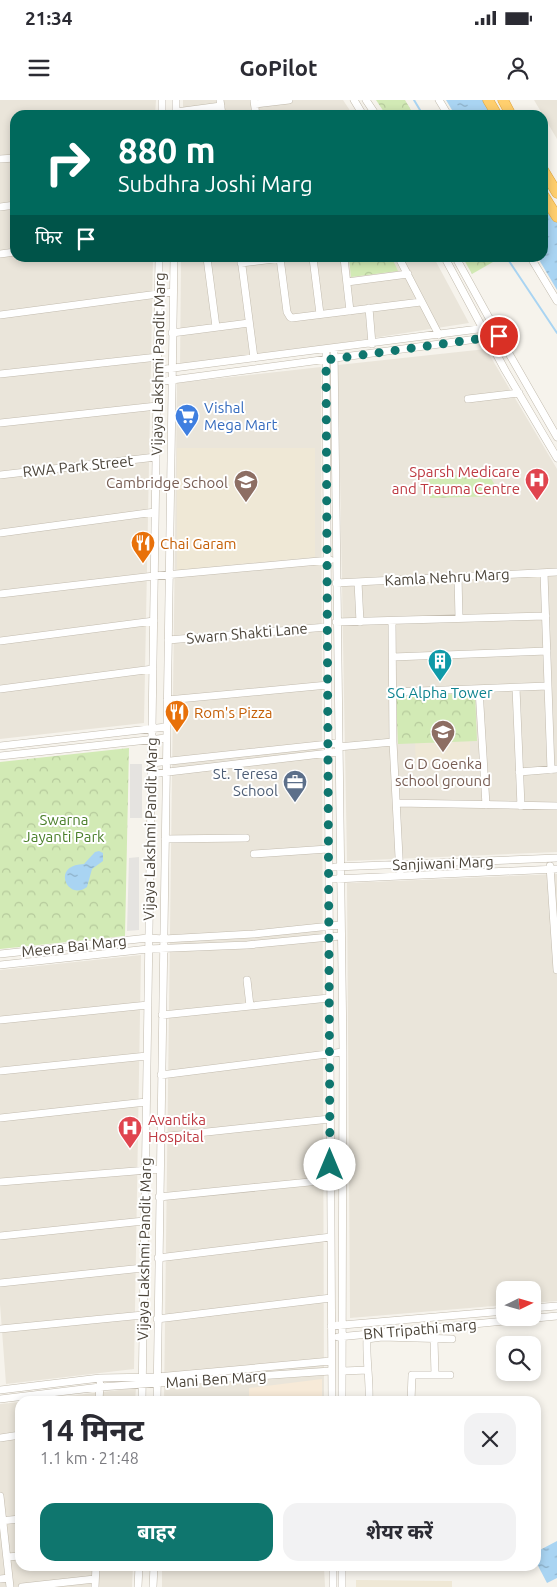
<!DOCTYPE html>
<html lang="hi">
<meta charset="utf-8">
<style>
:root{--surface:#fff;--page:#f2f2f3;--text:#2b2b33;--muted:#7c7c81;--accent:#0f766e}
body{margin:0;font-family:Ubuntu,"Noto Sans Devanagari",sans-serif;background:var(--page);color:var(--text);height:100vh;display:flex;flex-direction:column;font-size:19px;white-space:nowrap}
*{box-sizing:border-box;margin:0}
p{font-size:16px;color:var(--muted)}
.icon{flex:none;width:28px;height:28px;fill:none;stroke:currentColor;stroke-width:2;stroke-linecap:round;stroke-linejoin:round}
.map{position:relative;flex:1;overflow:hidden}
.drawer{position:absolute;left:15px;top:1296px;width:526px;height:175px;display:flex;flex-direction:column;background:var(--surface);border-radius:15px;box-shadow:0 2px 8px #0003}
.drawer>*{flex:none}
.banner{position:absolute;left:10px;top:10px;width:538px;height:152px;border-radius:15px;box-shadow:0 2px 8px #0003;background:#00695c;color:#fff;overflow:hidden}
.needle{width:32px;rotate:85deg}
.fabs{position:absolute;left:496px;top:1181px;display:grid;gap:10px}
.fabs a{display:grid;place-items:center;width:45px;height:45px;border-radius:10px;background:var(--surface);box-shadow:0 2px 8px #0003;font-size:25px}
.pin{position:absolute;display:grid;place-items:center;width:42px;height:42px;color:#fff;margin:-21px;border:2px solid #fff;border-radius:50%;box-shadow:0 1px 5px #0007}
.me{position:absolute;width:55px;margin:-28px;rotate:0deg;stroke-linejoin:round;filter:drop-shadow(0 0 4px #0008)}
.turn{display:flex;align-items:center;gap:18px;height:105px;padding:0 25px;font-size:22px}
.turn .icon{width:65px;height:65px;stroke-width:2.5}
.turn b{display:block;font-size:35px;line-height:42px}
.then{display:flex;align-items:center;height:48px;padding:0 25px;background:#0003;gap:10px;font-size:19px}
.round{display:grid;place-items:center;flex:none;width:52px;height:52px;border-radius:15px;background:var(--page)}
.summary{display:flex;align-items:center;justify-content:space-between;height:85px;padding:0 25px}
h1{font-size:30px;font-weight:700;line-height:38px}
.cta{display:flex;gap:10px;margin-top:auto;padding:10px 25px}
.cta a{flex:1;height:58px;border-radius:15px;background:var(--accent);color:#fff;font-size:20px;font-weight:700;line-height:58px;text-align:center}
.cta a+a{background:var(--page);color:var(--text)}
.status{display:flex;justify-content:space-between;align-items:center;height:35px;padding:0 25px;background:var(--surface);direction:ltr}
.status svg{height:14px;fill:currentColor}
header{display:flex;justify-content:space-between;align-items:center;height:65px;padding:0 25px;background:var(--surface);font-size:22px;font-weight:700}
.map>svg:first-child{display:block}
.residential{fill:#eae5da}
.commercial{fill:#f7ead8}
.education{fill:#efe8d6}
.park{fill:url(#park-crowns)}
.parking{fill:#e5e3e0}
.water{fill:url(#water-ripples)}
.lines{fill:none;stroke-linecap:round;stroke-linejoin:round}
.stream{stroke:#a9d4f2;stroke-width:2}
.minor-casing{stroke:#c2bbae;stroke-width:8}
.highway-casing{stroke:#e0a43c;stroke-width:11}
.minor{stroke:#fff;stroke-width:7}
.highway{stroke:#ffcf6e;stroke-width:10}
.route{stroke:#0f766e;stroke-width:9;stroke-dasharray:0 16.2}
.labels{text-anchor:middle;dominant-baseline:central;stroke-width:4;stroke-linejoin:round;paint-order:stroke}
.street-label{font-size:15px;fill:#4b4439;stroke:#fff}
.shop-label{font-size:15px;fill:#366cbe;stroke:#fff;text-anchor:start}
.health-label{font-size:15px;fill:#be3a42;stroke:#fff;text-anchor:end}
.education-label{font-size:15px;fill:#785e54;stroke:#fff;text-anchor:end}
.food-label{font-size:15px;fill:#c56008;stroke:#fff;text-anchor:start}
.culture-label{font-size:15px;fill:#0d838f;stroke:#fff}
.service-label{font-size:15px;fill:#4e5e75;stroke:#fff;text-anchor:end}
.park-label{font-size:15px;fill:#4a7f2a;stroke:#fff}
</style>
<div class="status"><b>21:34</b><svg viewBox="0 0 49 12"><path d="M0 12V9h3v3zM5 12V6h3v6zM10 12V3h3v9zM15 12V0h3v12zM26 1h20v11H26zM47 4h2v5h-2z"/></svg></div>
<header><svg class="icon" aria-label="menu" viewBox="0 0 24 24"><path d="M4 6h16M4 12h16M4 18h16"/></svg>GoPilot<svg class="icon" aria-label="person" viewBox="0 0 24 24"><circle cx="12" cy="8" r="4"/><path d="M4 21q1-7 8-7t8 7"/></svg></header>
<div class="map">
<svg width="557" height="1487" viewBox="0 0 557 1487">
<defs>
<pattern id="park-crowns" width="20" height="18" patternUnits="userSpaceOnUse" patternTransform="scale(1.25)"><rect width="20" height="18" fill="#d2eab5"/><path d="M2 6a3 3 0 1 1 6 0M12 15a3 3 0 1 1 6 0" fill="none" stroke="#b6ca9c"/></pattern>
<pattern id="water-ripples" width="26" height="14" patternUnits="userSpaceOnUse" patternTransform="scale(1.25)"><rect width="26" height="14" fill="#a9d4f2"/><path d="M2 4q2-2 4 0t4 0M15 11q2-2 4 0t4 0" fill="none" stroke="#8caec5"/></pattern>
</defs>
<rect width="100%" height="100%" fill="#f6f3ec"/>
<path class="residential" d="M0 0H156L155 15H15V158H153L144 623 0 639Z
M183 0H343L353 15H183Z
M534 0H557V39Z
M181 158H434L469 223 180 268Z
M486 249 557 369V752L347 761 338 265Z
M321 267 324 1301H164L177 283Z
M557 774V1201L533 1203 532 1190H505V1205L350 1218 347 783Z
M141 855 134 1269 6 1284 0 1204V870Z
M136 1288 135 1301H27Z
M20 1302V1466H133L132 1487H0V1304Z
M162 1466H324L325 1487H162Z"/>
<path class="commercial" d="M322 1279V1301H249V1288Z"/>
<path class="education" d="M315 348V457L177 470V348Z
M470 641V662L416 664 415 643Z
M356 1480 452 1481V1487H356Z"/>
<path class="park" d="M376 0H405L414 15H386Z
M349 158H392L398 171 351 177Z
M463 158H500L472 174Z
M488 373 501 396 430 398 429 377Z
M475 593 477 641 398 644 396 597Z
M129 648 125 836 0 849V662Z"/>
<path class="parking" d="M130 664H142V718H130Z
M139 757V830L127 831 129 758Z"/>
<path class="water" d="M446 0H492L500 15H455Z
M543 87 557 112V190L538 158H542Z
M99 751 103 753V761L92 769 87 787C68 802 50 765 84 764L95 752Z
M557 1441V1478L547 1483 536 1462V1452Z"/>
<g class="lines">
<path class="stream" d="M414 0 423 15
M507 158 557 233"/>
<defs>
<path id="minor" d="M220 0 222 15
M354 0 363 15
M366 0 376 15
M439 0 448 15
M254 1 256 15
M255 4 289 0
M176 12 221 6
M162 15V0
M176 15V0
M0 59 15 58
M0 107 15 105
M0 154 15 152
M207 158 216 227
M241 158 254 258
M280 158 287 212 290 217 292 218 421 202
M313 158 320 214
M344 158 350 211
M399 158 439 235
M445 158 505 270 557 358
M456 158 499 236 557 337
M531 158 557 201
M241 163 282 158
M347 182 408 174
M369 208 372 244
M0 215 173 192
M172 233 249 223
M334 248 343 952 342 1301
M326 249 332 1301
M158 270 494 227
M0 274 158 257
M157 282 499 236
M468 299 519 293
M0 323 157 306
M0 375 156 357
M0 433 155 412
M544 473 551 670
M458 477 459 518
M358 482 360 522
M336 483 557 472
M0 494 154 476 330 460
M392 521 393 642 400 776
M336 522 546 516
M168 540 327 527
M0 541 154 521
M393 557 547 551
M516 588 521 706
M0 589 153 569
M479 589 486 705
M393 592 548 586
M167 600 328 585
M0 646 166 627
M338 647 393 642
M0 656 166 638
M152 663 338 643
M519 672 557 669
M151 674 338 652
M397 703 557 706
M165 739 246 738
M254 754 328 749
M550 766 557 870
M335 767 557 758
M335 779 557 769
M0 854 148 838 164 839 253 834 340 825
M0 865 148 849 247 845 340 836
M247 880 250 906
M162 915 329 898
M0 920 148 905
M0 971 147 956
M161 975 343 952
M0 1018 146 1002
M160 1037 330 1019
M0 1082 160 1069
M159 1097 330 1080
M0 1136 144 1121
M158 1158 331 1137
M0 1183 143 1168
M532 1208 557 1206
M157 1219 331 1198
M331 1226 505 1211
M0 1229 143 1215
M338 1237 557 1216
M434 1239 435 1275
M343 1271 368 1270
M0 1290 100 1278 157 1277 331 1261
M0 1299 100 1287 331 1271
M99 1301 100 1284
M142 1301 159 158
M157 1301 174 158
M369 1301C370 1280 366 1260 367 1239L382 1237 452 1239
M411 1301 412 1275H450
M0 1338 20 1335
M0 1396 10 1487
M0 1421 20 1419
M7 1457 20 1456
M333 1466V1487
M0 1479 9 1478
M22 1487 95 1479
M95 1487 96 1466
M138 1487 139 1466
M153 1487 154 1466
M342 1487V1466"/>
<path id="highway" d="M488 0 497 15
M503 0 511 15
M542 68 557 93
M542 93 557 117"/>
</defs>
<use href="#minor" class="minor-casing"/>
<use href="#highway" class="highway-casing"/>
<use href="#minor" class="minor"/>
<use href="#highway" class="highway"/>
</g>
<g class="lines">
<path class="route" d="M330 1065 326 260 499 236"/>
</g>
<defs>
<symbol id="supermarket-pin" viewBox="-11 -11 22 30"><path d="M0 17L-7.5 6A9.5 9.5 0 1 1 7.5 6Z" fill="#3f7fe0" stroke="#fff"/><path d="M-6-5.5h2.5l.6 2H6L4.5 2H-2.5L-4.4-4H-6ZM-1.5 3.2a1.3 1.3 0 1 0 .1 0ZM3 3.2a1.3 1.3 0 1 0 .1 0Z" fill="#fff"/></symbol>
<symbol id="hospital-pin" viewBox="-11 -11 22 30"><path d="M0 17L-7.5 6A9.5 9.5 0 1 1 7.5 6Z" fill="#e0444e" stroke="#fff"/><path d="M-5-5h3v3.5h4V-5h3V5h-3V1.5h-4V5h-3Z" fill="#fff"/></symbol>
<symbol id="school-pin" viewBox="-11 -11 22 30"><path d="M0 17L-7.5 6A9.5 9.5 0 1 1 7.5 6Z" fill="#8d6e63" stroke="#fff"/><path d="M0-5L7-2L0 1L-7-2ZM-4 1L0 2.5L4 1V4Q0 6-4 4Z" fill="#fff"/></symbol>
<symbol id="restaurant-pin" viewBox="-11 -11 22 30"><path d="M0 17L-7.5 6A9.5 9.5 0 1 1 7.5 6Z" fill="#e8710a" stroke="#fff"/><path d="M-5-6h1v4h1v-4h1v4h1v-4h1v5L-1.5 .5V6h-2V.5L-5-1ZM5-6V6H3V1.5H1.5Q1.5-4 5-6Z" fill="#fff"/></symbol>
<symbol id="building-pin" viewBox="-11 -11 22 30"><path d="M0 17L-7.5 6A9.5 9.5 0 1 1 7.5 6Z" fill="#0f9aa8" stroke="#fff"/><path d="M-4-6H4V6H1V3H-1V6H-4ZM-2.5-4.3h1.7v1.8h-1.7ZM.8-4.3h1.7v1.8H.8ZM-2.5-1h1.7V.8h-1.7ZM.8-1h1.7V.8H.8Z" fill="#fff"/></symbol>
<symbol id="office-pin" viewBox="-11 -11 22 30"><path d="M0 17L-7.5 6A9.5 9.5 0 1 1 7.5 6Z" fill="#5c6f8a" stroke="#fff"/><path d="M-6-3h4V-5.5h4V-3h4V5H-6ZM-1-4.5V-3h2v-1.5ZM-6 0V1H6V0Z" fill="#fff"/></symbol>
</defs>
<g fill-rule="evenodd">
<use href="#supermarket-pin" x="173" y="302" width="28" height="38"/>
<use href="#hospital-pin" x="523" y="366" width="28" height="38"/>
<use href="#school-pin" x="232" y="368" width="28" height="38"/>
<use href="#restaurant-pin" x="129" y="429" width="28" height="38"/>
<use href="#building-pin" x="426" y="547" width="28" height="38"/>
<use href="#restaurant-pin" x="163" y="598" width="28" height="38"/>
<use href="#school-pin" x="429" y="618" width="28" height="38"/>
<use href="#office-pin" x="281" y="668" width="28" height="38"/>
<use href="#hospital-pin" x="116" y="1014" width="28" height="38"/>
</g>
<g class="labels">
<g class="street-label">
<text transform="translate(158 264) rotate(-89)">Vijaya Lakshmi Pandit Marg</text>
<text transform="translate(78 366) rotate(-6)">RWA Park Street</text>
<text transform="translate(447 477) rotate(-3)">Kamla Nehru Marg</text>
<text transform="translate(247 533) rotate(-5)">Swarn Shakti Lane</text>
<text transform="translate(150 729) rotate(-89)">Vijaya Lakshmi Pandit Marg</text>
<text transform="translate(443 763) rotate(-2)">Sanjiwani Marg</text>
<text transform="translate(74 846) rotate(-6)">Meera Bai Marg</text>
<text transform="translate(144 1149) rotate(-89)">Vijaya Lakshmi Pandit Marg</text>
<text transform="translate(420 1229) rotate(-5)">BN Tripathi marg</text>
<text transform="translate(216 1279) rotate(-4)">Mani Ben Marg</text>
</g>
<g class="shop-label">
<text x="204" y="307">Vishal<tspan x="204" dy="17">Mega Mart</tspan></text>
</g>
<g class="health-label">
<text x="520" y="371">Sparsh Medicare<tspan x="520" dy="17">and Trauma Centre</tspan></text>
<text x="148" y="1019" text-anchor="start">Avantika<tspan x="148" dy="17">Hospital</tspan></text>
</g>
<g class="education-label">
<text x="228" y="382">Cambridge School</text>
<text x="443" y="663" text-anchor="middle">G D Goenka<tspan x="443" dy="17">school ground</tspan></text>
</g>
<g class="food-label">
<text x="160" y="443">Chai Garam</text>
<text x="194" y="612">Rom's Pizza</text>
</g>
<g class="culture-label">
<text x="440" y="592">SG Alpha Tower</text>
</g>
<g class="service-label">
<text x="278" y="673">St. Teresa<tspan x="278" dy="17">School</tspan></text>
</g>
<g class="park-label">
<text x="64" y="719">Swarna<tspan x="64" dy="17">Jayanti Park</tspan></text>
</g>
</g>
</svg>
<div class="fabs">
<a><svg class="needle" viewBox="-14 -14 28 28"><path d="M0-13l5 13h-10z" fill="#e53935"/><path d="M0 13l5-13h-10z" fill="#7c7c81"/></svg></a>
<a><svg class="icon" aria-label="search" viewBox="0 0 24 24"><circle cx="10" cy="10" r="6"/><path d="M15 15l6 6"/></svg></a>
</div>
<div class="pin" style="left:499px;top:236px;background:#d93025"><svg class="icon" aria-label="arrive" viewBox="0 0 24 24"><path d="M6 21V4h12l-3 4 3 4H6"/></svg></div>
<svg class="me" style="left:330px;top:1065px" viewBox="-20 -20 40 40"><circle r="19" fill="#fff"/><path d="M0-13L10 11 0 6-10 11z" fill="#0f766e"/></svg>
<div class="banner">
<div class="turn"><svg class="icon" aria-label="right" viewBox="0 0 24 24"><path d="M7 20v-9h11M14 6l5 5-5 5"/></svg><div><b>880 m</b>Subdhra Joshi Marg</div></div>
<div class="then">फिर<svg class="icon" aria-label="arrive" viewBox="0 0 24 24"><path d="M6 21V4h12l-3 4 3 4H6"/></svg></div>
</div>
<section class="drawer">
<div class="summary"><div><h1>14 मिनट</h1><p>1.1 km · 21:48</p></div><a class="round"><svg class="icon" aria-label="close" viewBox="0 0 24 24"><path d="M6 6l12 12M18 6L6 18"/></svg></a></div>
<div class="cta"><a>बाहर</a><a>शेयर करें</a></div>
</section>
</div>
